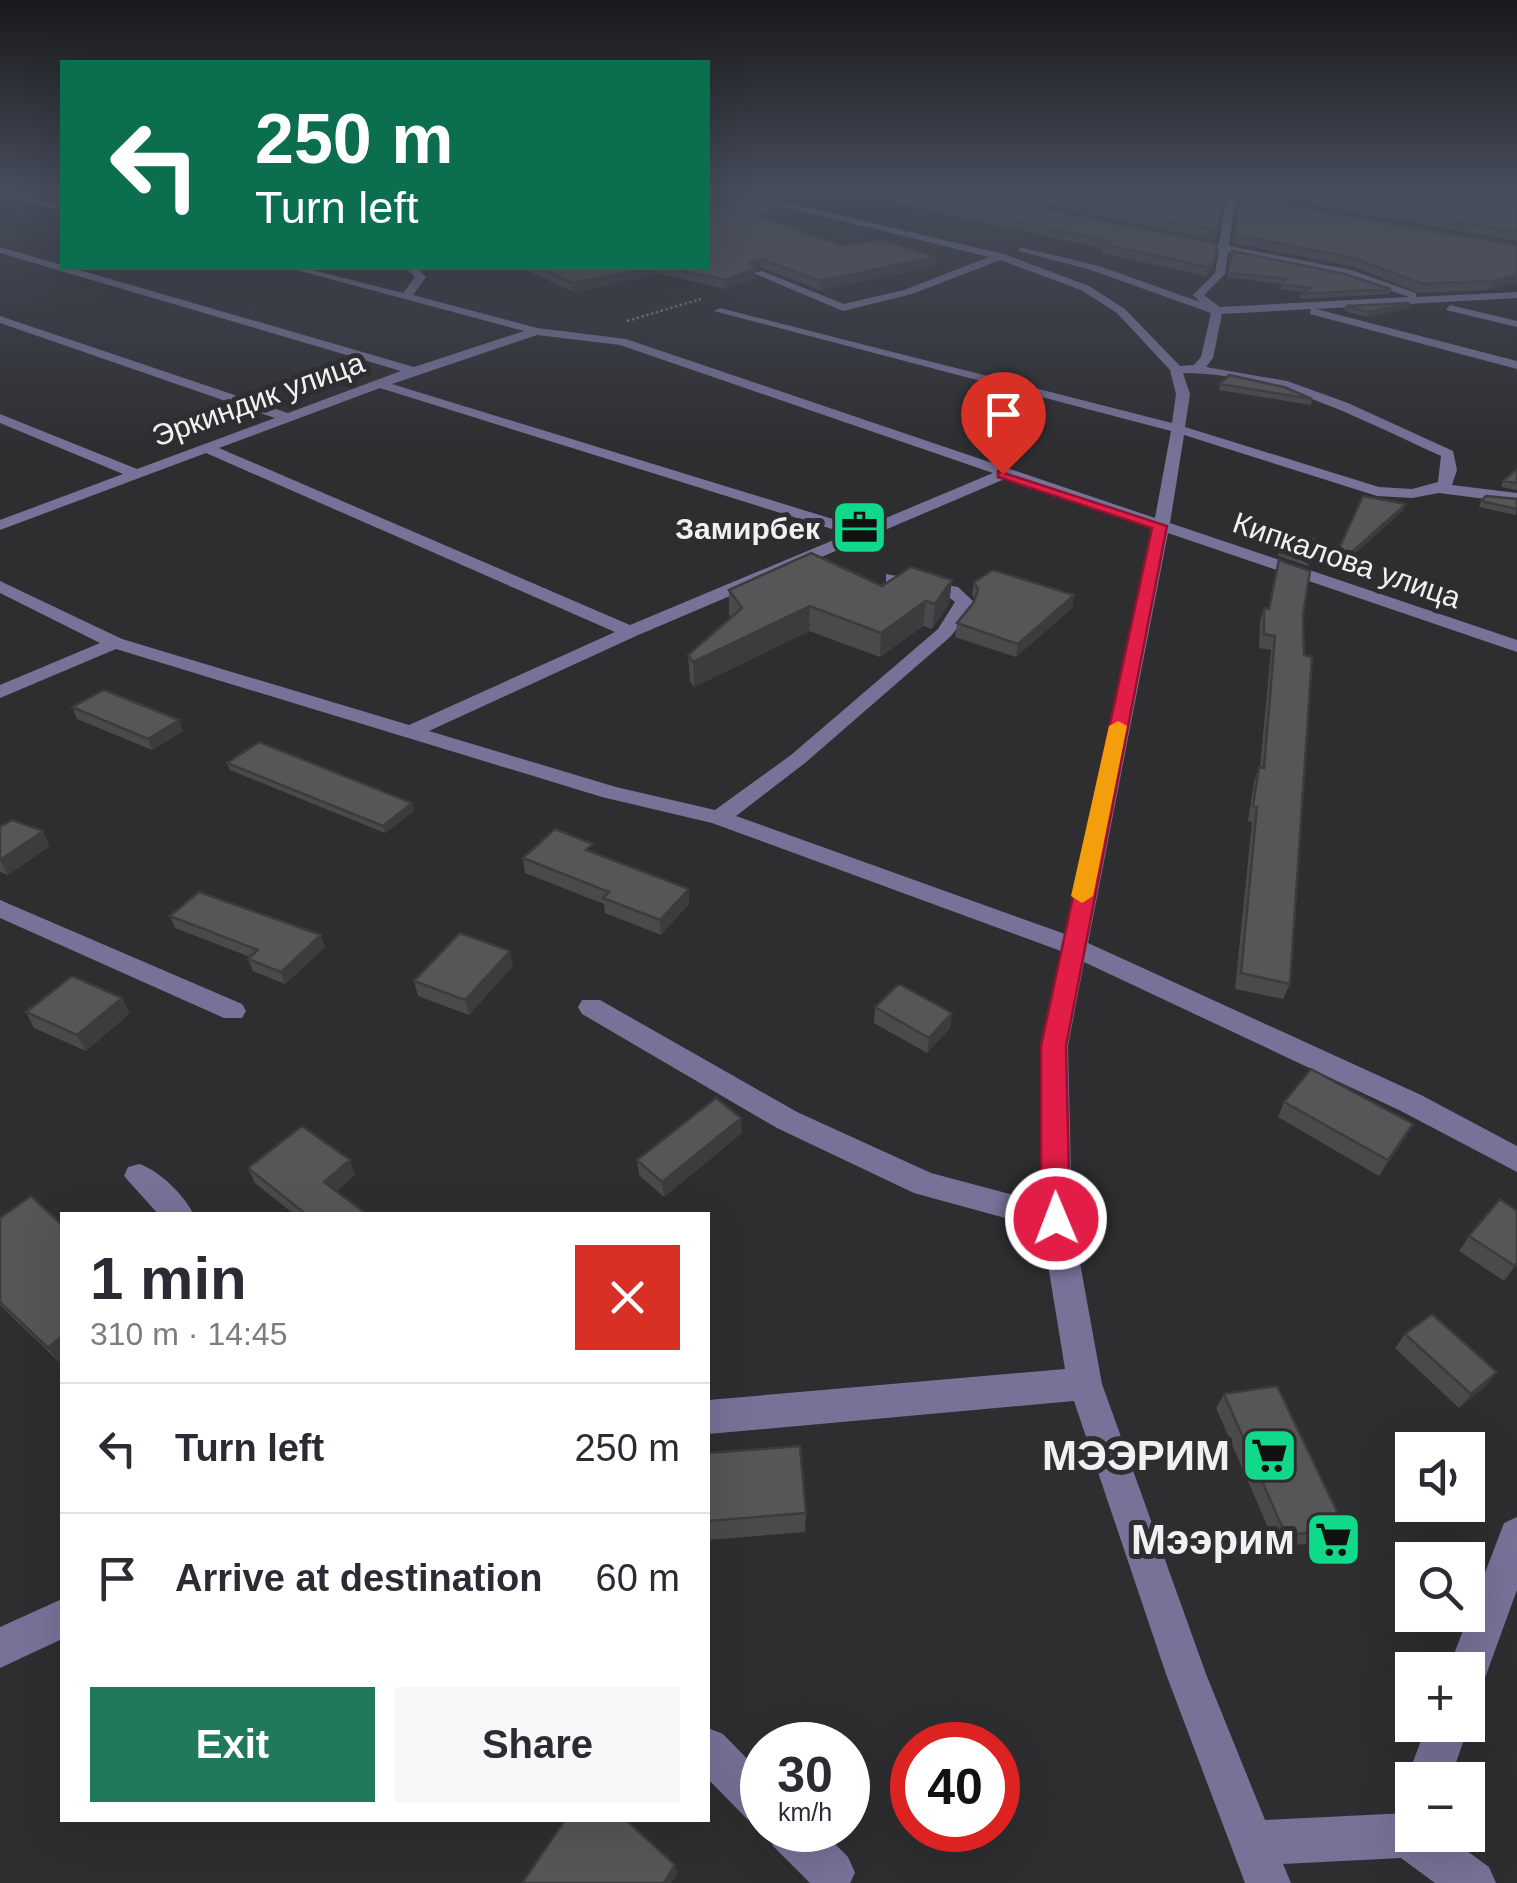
<!DOCTYPE html>
<meta charset="utf-8">
<style>
:root{--surface:#fff;--page:#f7f7f7;--text:#2b2b33;--muted:#7c7c81;--line:#e1e1e2;--accent:#1f795a}
body{margin:0;font-family:Helvetica,sans-serif;background:var(--page);color:var(--text);height:100vh;display:flex;flex-direction:column;font-size:38px;white-space:nowrap}
*{box-sizing:border-box;margin:0}
p{font-size:32px;color:var(--muted)}
.icon{flex:none;width:55px;height:55px;fill:none;stroke:currentColor;stroke-width:2;stroke-linecap:round;stroke-linejoin:round}
.map{position:relative;flex:1;overflow:hidden}
.panel{position:absolute;left:60px;top:1212px;width:650px;height:610px;display:flex;flex-direction:column;background:var(--surface);border-radius:0px;box-shadow:0 10px 40px #0002}
.panel>*{flex:none}
.guide{position:absolute;left:60px;top:60px;width:650px;height:210px;border-radius:0px;box-shadow:0 10px 40px #0002;background:#0b6e4f;color:#fff;overflow:hidden}
.buttons{position:absolute;left:1395px;top:1432px;display:grid;gap:20px}
.buttons a{display:grid;place-items:center;width:90px;height:90px;border-radius:0px;background:var(--surface);box-shadow:0 10px 40px #0002;font-size:50px}
.speed{position:absolute;left:740px;top:1722px;display:flex;gap:20px;font-size:50px;font-weight:700;text-align:center}
.speed>*{display:grid;place-content:center;width:130px;height:130px;border-radius:50%;background:var(--surface);box-shadow:0 10px 40px #0002;line-height:1}
.speed small{font-size:25px;font-weight:400}
.speed .limit{border:15px solid #d22;background:#fff;color:#111}
.pin{position:absolute;display:grid;place-items:center;width:85px;height:85px;color:#fff;margin:-102px -42px;border-radius:50% 50% 50% 0;rotate:-45deg;box-shadow:0 0 10px #0007}
.pin .icon{rotate:45deg}
.me{position:absolute;width:110px;margin:-55px;rotate:359deg;stroke-linejoin:round;filter:drop-shadow(0 0 8px #0008)}
.turn{display:flex;align-items:center;gap:35px;height:210px;padding:0 30px;font-size:45px}
.turn .icon{width:130px;height:130px;stroke-width:2.5}
.turn b{display:block;font-size:70px;line-height:85px}
.round{display:grid;place-items:center;flex:none;width:105px;height:105px;border-radius:0px;background:var(--page)}
.headline{display:flex;align-items:center;justify-content:space-between;height:170px;padding:0 30px}
h1{font-size:60px;font-weight:700;line-height:75px}
.action{display:flex;gap:20px;margin-top:auto;padding:20px 30px}
.action a{flex:1;height:115px;border-radius:0px;background:var(--accent);color:#fff;font-size:40px;font-weight:700;line-height:115px;text-align:center}
.action a+a{background:var(--page);color:var(--text)}
ul{padding:0;list-style:none}
li{display:flex;align-items:center;gap:30px;height:130px;padding:0 30px;border-top:2px solid var(--line)}
li div{flex:1}
li b{display:block;font-size:38px}
li em{font-style:normal}
.map>svg:first-child{display:block}
.lines{fill:none;stroke-linecap:round;stroke-linejoin:round}
.path{stroke:#848487;stroke-width:2.5;stroke-dasharray:2.5 2.5;stroke-linecap:butt}
.minor{fill:#777298;fill-rule:evenodd}
.wall{fill:#4a4a4d}
.shaded-wall{fill:#3c3c3e}
.building{fill:#565659;stroke:#3c3c3e;stroke-width:2.5}
.route{fill:#e11d48;stroke:#92132f;stroke-width:2.5}
.slow{fill:#f59e0b}
.labels{text-anchor:middle;dominant-baseline:central;stroke-width:10;stroke-linejoin:round;paint-order:stroke}
.far-street-label{font-size:30px;fill:#f1f1f3;stroke:#2e2e31}
.far-poi-label{font-size:30px;font-weight:bold;fill:#f1f1f3;stroke:#2e2e31;text-anchor:end}
.near-poi-label{font-size:42px;font-weight:bold;fill:#f1f1f3;stroke:#2e2e31;text-anchor:end}
</style>
<div class="map">
<svg width="1517" height="1883" viewBox="0 0 1517 1883">
<rect width="100%" height="100%" fill="#2e2e31"/>
<g class="lines">
<path class="path" d="M627 321 701 299"/>
<path class="minor" d="M708 188H722L1004 254 1089 286 1125 309 1180 366 1194 365 1201 357 1211 313 1091 270 1019 251V247L1099 266 1200 302 1193 295 1215 273 1219 250 1179 240 1184 237 1219 244 1226 200 1167 188 1274 203 1271 208 1235 202 1229 246 1351 270 1416 293V297L1517 292V298L1316 309 1517 361V369L1310 314 1311 309 1222 314 1213 358 1206 367 1287 381 1348 403 1453 451 1457 470 1452 485 1517 493V503L1439 493 1412 498 1377 496 1184 435 1170 523 1517 640V652L1168 533 1088 943 1421 1095 1517 1146V1172L1401 1111 1084 962 1068 1046 1072 1219 1102 1384 1206 1674 1265 1820 1408 1813 1412 1815V1835H1445L1489 1867 1496 1883H1435L1401 1858 1283 1864 1291 1883H1245L1166 1674 1074 1401 708 1434V1400L1065 1369 1042 1228 914 1193 777 1128 582 1014 578 1007 582 1000H600L797 1112 931 1173 1040 1202V1046L1061 951 712 823 602 797 116 649 0 698V685L100 643 0 593V581L122 639 409 725 615 632 206 453 0 530V520L123 474 0 423V414L137 469 275 418 0 323V316L288 413 401 371 0 253V247L414 367 524 331 289 268H304L403 293 415 277 406 268H417L426 277 413 295 537 328 626 339 1155 518 1171 431 714 311 720 308 1172 423 1176 394 1170 370 1117 313 1081 290 1000 260 912 294 843 311 753 273 762 271 844 304 904 290 989 257ZM1228 252 1344 275 1409 297 1220 307 1204 295 1225 274ZM537 335 620 345 993 473 862 528 392 384ZM1183 373C1275 373 1360 419 1441 456L1438 482 1412 489 1379 487 1185 427 1190 394ZM380 388 848 534 630 625 219 448ZM1007 478 1153 528 1065 934 736 816 805 763 950 637 969 614 973 601 958 587 886 574V582L946 595 955 602 938 629 791 755 715 810 616 787 429 731 636 636Z
M0 191 62 204V210L0 197Z
M1450 305 1517 321V327L1446 310Z
M0 900 242 1004 246 1011 242 1018H224L0 918Z
M139 1164C159 1170 185 1196 194 1215H159L124 1176 128 1167Z
M1517 1517V1590L1482 1686 1468 1692V1670H1448L1504 1523Z
M62 1599V1639L0 1668V1627Z
M1468 1721 1469 1725 1450 1780H1412V1795L1406 1780 1427 1725H1468Z
M708 1728 723 1734 762 1774V1826L747 1819 708 1779Z
M767 1830H821L848 1857 855 1873 850 1883H810L773 1846Z"/>
</g>
<path class="wall" d="M708 188H725L786 203V211L767 219 844 246 935 266 820 290 761 267 755 269V278L725 289 661 274 574 292 521 268H708L709 212 735 202 732 198 708 206Z
M729 188H793L790 200Z
M813 188H941L1217 243 1212 271 1205 276 1102 253V248L843 193Z
M960 188H1189L1223 195 1216 240Z
M1212 188H1486L1517 194V241Z
M1240 198 1517 245 1488 290 1420 293 1352 266 1233 243Z
M1232 251 1391 289 1389 294 1300 299 1301 294 1304 292 1281 289 1282 284 1227 277Z
M1410 303 1409 308 1367 317 1344 311 1346 306Z
M1220 384 1312 399 1311 405 1219 390Z
M1517 469V490L1501 487 1503 481Z
M1517 499 1516 515 1479 507 1481 501Z
M1284 530 1311 559 1308 566 1278 556Z
M1279 560 1303 615 1290 984 1283 999 1235 989 1252 822 1248 821 1254 782 1259 767H1260L1271 650 1259 648 1260 622 1264 608 1268 609Z
M952 580 949 604 932 629 923 626 880 657 809 631 694 687 690 681 688 655 731 618 729 614V590L882 586Z
M974 582 1074 595 1072 608 1016 657 955 637 957 623 974 602 975 600 972 595Z
M72 707 183 731 152 750 77 719Z
M227 763 412 803 414 811 385 833 230 770Z
M0 827 50 846 8 875 0 872Z
M594 853 689 889V904L661 935 605 913 604 904 525 873 523 858Z
M170 916 325 947 285 984 253 971 248 959 250 957 175 928Z
M513 966 469 1015 418 996 414 981Z
M875 1007 952 1013 950 1028 927 1053 874 1023Z
M26 1012 130 1013 86 1051 34 1028Z
M1284 1102 1413 1124 1379 1176 1278 1117Z
M742 1133 664 1197 639 1175 637 1160Z
M248 1168 355 1175 336 1191 368 1215H295L255 1183Z
M0 1218 62 1225V1358L59 1362 0 1305Z
M1469 1236 1517 1263 1504 1281 1459 1251Z
M1405 1334 1486 1386 1459 1408 1395 1348Z
M1224 1394 1344 1526 1334 1539 1277 1548 1216 1408Z
M708 1453 806 1513 805 1532 708 1540Z"/>
<path class="shaded-wall" d="M732 191V198L708 206V198Z
M786 203V211L757 224V216Z
M935 257V266L820 290V281Z
M761 259V267L755 269V278L725 289V280L750 262Z
M1214 262 1212 271 1205 276 1207 267Z
M651 268H660L661 274 574 292 573 283Z
M1517 275V283L1488 290 1492 281Z
M1410 303 1409 308 1367 317 1368 312Z
M1406 504 1403 511 1332 574 1335 567Z
M952 580 949 604 932 629 935 604Z
M1074 595 1072 608 1016 657 1018 644Z
M926 601 923 626 880 657 881 633Z
M810 606 809 631 694 687 693 662Z
M179 720 183 731 152 750 148 739Z
M412 803 414 811 385 833 383 826Z
M43 831 50 846 8 875 0 860Z
M689 889V904L661 935 660 920Z
M321 935 325 947 285 984 281 972Z
M510 951 513 966 469 1015 465 1000Z
M122 998 130 1013 86 1051 77 1035Z
M952 1013 950 1028 927 1053 929 1038Z
M741 1118 742 1133 664 1197 662 1182Z
M1413 1124 1405 1139 1379 1176 1388 1160Z
M350 1160 355 1175 330 1197 324 1182Z
M62 1336V1358L59 1362 48 1348Z
M1497 1372 1486 1386 1459 1408 1471 1394Z
M675 1865 677 1874 671 1883H664Z"/>
<path class="building" d="M708 188H725L786 203 757 216 844 246 881 239 935 257 820 281 761 259 750 262 755 269 725 280 669 268H708V210L709 212 739 200 732 191 708 198Z
M769 188H791L790 192Z
M857 188H941L1217 243 1214 262 1207 267 1103 244 1111 241Z
M999 188H1189L1223 195 1218 231Z
M1258 188H1486L1517 194V232Z
M1240 198 1517 245V275L1492 281 1423 284 1354 258 1235 235Z
M1232 251 1344 274 1391 289 1301 294 1310 288 1282 284 1286 279 1228 273Z
M539 268H651L573 283Z
M1410 303 1368 312 1346 306Z
M1229 375 1284 387 1312 399 1220 384Z
M1517 469V483L1503 481Z
M1363 496 1406 504 1335 567 1331 566Z
M1486 496 1517 499V509L1481 501Z
M1284 530 1314 539 1311 559 1280 549Z
M811 553 882 586 911 567 952 580 935 604 926 601 881 633 810 606 693 662 688 655 742 608 729 590Z
M1279 560 1310 571 1303 615 1304 655 1312 657 1290 984 1241 973 1257 807 1253 806 1259 767 1264 768 1275 636 1264 634V608L1269 609Z
M993 570 1074 595 1018 644 957 623 974 602 978 589 974 582Z
M104 690 179 720 148 739 72 707Z
M259 742 412 803 383 826 227 763Z
M12 820 43 831 0 860V827Z
M555 829 593 844 586 850 689 889 660 920 603 898 609 892 523 858Z
M199 892 321 935 281 972 248 959 258 950 170 916Z
M460 933 510 951 465 1000 414 981Z
M72 976 122 998 77 1035 26 1012Z
M899 984 952 1013 929 1038 875 1007Z
M1311 1069 1413 1124 1388 1160 1284 1102Z
M716 1098 741 1118 662 1182 637 1160Z
M302 1126 350 1160 324 1182 368 1215H307L248 1168Z
M31 1196 62 1225V1336L48 1348 0 1302V1218Z
M1500 1199 1517 1211V1263L1515 1266 1469 1236Z
M1432 1314 1497 1372 1471 1394 1405 1334Z
M1277 1386 1344 1526 1286 1536 1224 1394Z
M800 1446 806 1513 708 1521V1453Z
M565 1820H626L675 1865 664 1883H524L523 1882Z"/>
<linearGradient id="sky" x2="0" y2="1"><stop stop-color="#19191b"/><stop offset="0.42" stop-color="#464c5a"/><stop offset="1" stop-color="#464c5a" stop-opacity="0"/></linearGradient>
<rect width="1517" height="452" fill="url(#sky)"/>
<path class="route" d="M998 471 1167 526 1066 1046 1070 1219 1065 1227 1056 1231 1046 1227 1041 1219V1046L1152 528 998 477Z"/>
<path class="slow" d="M1118 721 1127 726 1093 896 1082 903 1071 896 1109 726Z"/>
<defs>
<symbol id="office-square" viewBox="-11 -11 22 22"><rect x="-9" y="-9" width="18" height="18" rx="4" fill="#10d98a" stroke="#2e2e31"/><path d="M-6-3h4V-5.5h4V-3h4V5H-6ZM-1-4.5V-3h2v-1.5ZM-6 0V1H6V0Z" fill="#111"/></symbol>
<symbol id="supermarket-square" viewBox="-11 -11 22 22"><rect x="-9" y="-9" width="18" height="18" rx="4" fill="#10d98a" stroke="#2e2e31"/><path d="M-6-5.5h2.5l.6 2H6L4.5 2H-2.5L-4.4-4H-6ZM-1.5 3.2a1.3 1.3 0 1 0 .1 0ZM3 3.2a1.3 1.3 0 1 0 .1 0Z" fill="#111"/></symbol>
</defs>
<g fill-rule="evenodd">
<use href="#office-square" x="828" y="496" width="63" height="63"/>
<use href="#supermarket-square" x="1238" y="1424" width="63" height="63"/>
<use href="#supermarket-square" x="1302" y="1508" width="63" height="63"/>
</g>
<g class="labels">
<g class="far-street-label">
<text transform="translate(258 399) rotate(-20)">Эркиндик улица</text>
<text transform="translate(1347 560) rotate(19)">Кипкалова улица</text>
</g>
<g class="far-poi-label">
<text x="820" y="528">Замирбек</text>
</g>
<g class="near-poi-label">
<text x="1230" y="1455">МЭЭРИМ</text>
<text x="1295" y="1539">Мээрим</text>
</g>
</g>
</svg>
<div class="buttons">
<a><svg class="icon" aria-label="sound" viewBox="0 0 24 24"><path d="M4 9h4l5-4v14l-5-4H4zM17 9q2 3 0 6"/></svg></a>
<a><svg class="icon" aria-label="search" viewBox="0 0 24 24"><circle cx="10" cy="10" r="6"/><path d="M15 15l6 6"/></svg></a>
<a>+</a>
<a>−</a>
</div>
<div class="speed"><div>30<small>km/h</small></div><div class="limit">40</div></div>
<div class="pin" style="left:1003px;top:474px;background:#d93025"><svg class="icon" aria-label="arrive" viewBox="0 0 24 24"><path d="M6 21V4h12l-3 4 3 4H6"/></svg></div>
<svg class="me" style="left:1056px;top:1219px" viewBox="-20 -20 40 40"><circle r="17" fill="#e11d48" stroke="#fff" stroke-width="3"/><path d="M0-11L8 9 0 5-8 9z" fill="#fff"/></svg>
<div class="guide">
<div class="turn"><svg class="icon" aria-label="left" viewBox="0 0 24 24"><path d="M17 20v-9H6M10 6l-5 5 5 5"/></svg><div><b>250 m</b>Turn left</div></div>
</div>
<section class="panel">
<div class="headline"><div><h1>1 min</h1><p>310 m · 14:45</p></div><a class="round" style="background:#d93025;color:#fff"><svg class="icon" aria-label="close" viewBox="0 0 24 24"><path d="M6 6l12 12M18 6L6 18"/></svg></a></div>
<ul>
<li><svg class="icon" aria-label="left" viewBox="0 0 24 24"><path d="M17 20v-9H6M10 6l-5 5 5 5"/></svg><div><b>Turn left</b></div><em>250 m</em></li>
<li><svg class="icon" aria-label="arrive" viewBox="0 0 24 24"><path d="M6 21V4h12l-3 4 3 4H6"/></svg><div><b>Arrive at destination</b></div><em>60 m</em></li>
</ul>
<div class="action"><a>Exit</a><a>Share</a></div>
</section>
</div>
